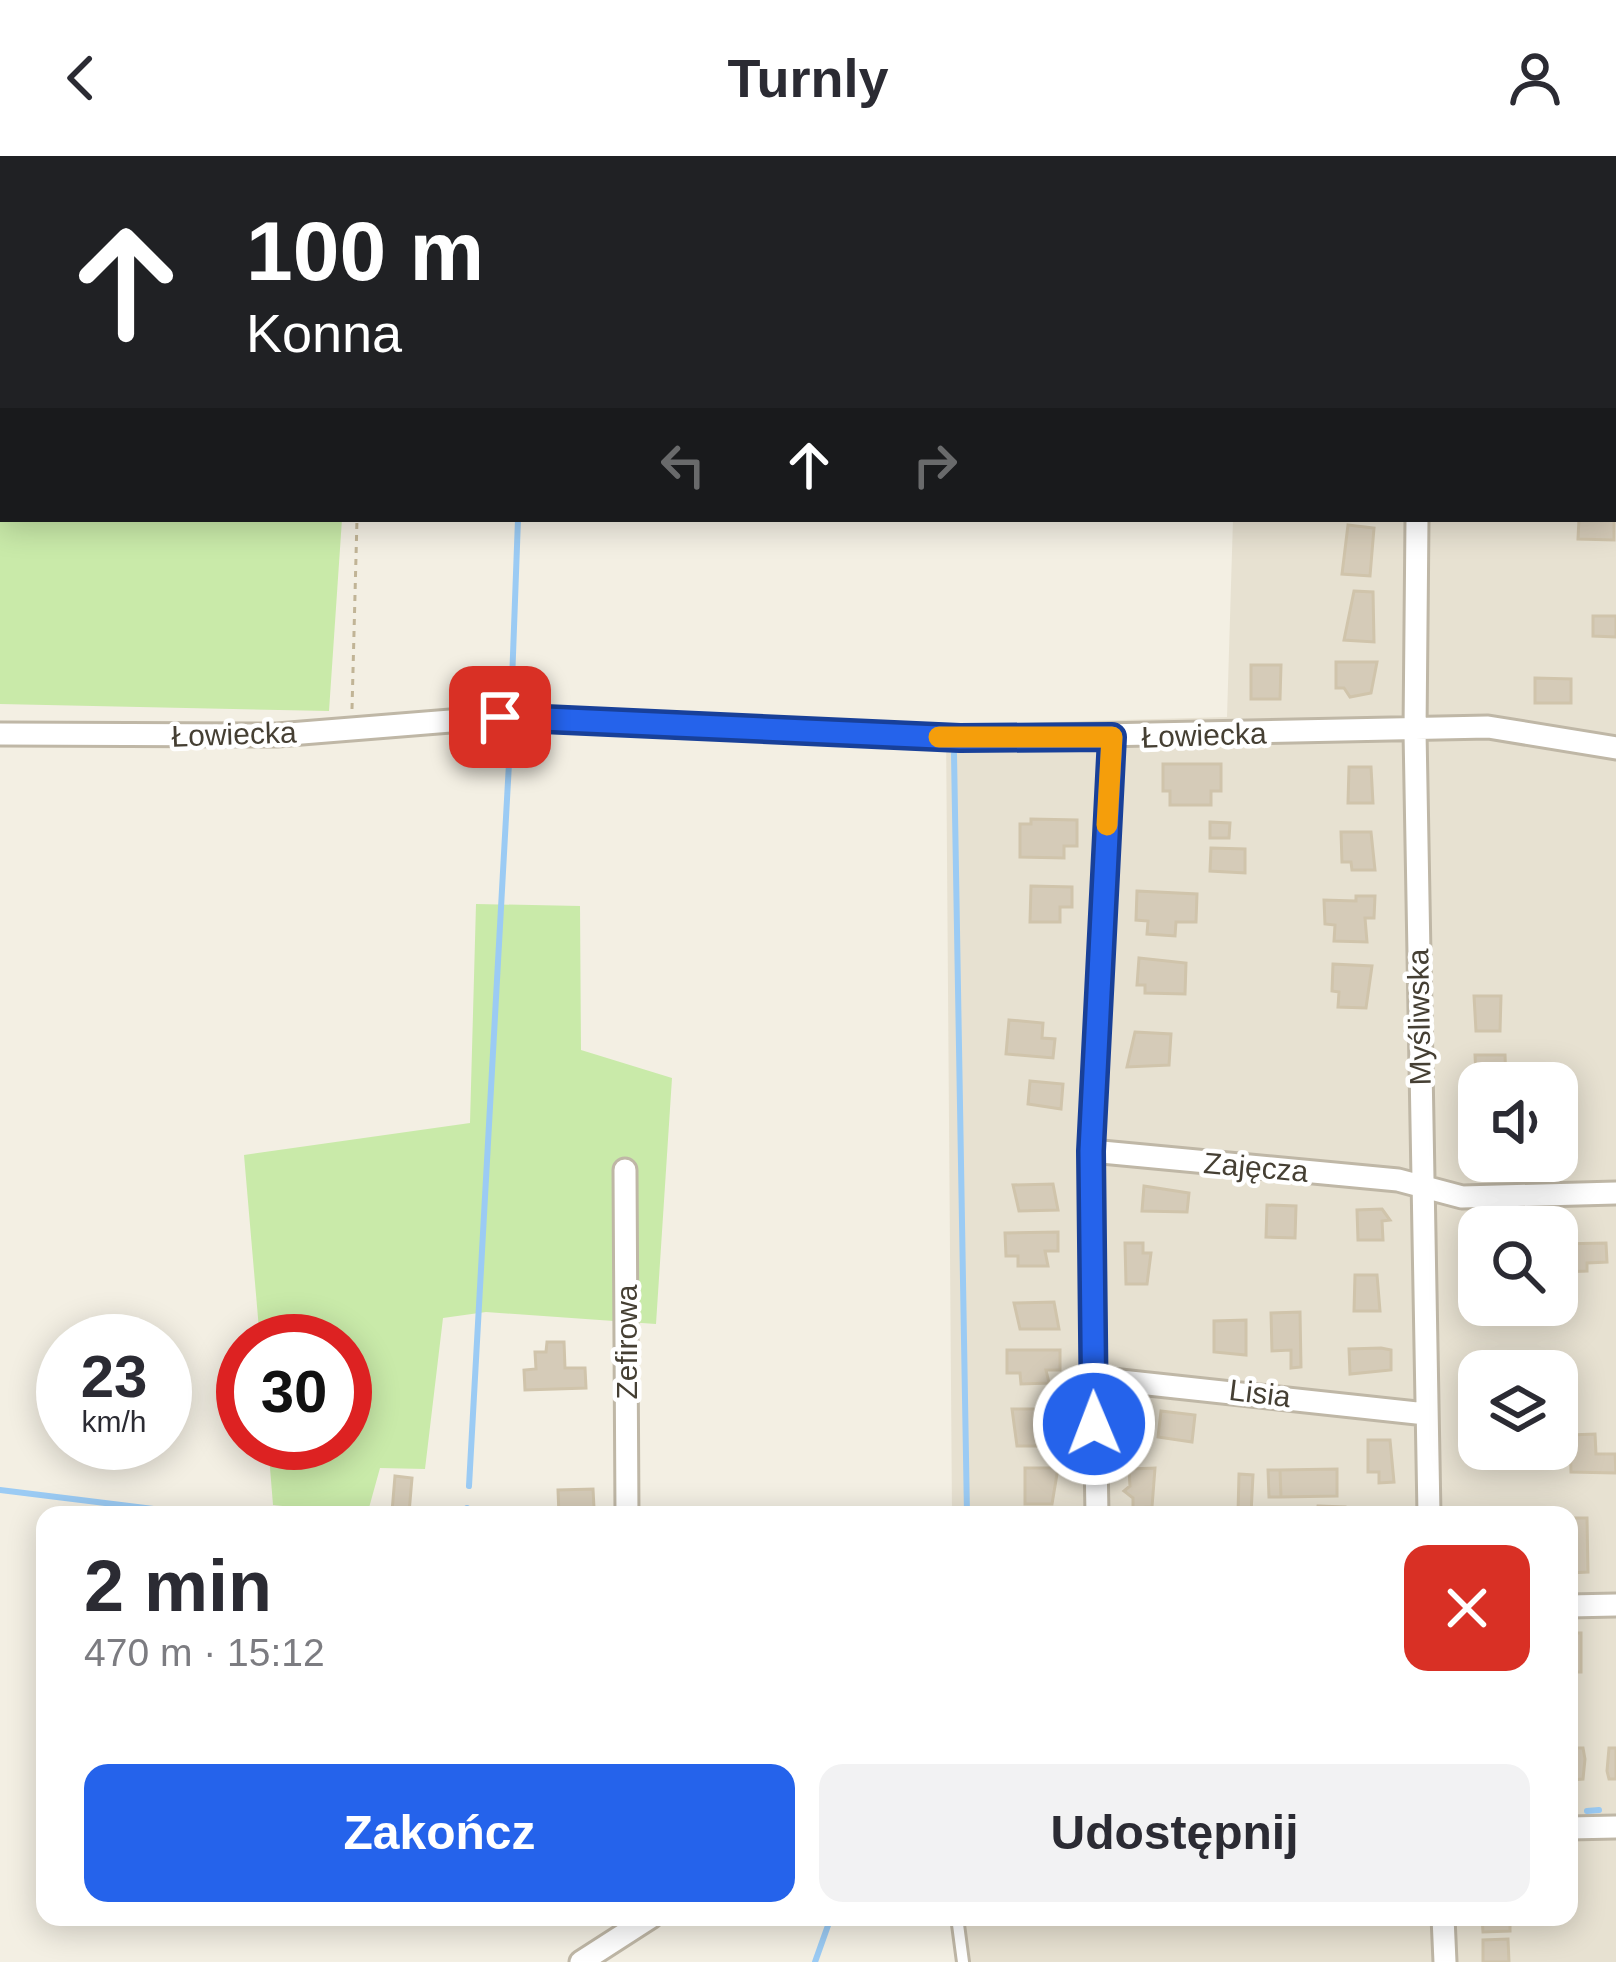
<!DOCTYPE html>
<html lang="pl">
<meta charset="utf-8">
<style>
:root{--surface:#fff;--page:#f2f2f3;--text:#2b2b33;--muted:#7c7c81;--accent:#2563eb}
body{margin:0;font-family:Helvetica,sans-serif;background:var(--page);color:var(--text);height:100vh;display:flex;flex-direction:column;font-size:45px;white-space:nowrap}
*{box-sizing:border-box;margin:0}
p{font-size:39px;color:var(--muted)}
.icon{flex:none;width:66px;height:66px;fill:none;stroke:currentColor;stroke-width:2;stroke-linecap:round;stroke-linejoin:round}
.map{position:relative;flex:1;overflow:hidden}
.side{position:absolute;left:36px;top:1350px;width:1542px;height:420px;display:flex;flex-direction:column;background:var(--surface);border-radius:24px;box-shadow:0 6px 30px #0003}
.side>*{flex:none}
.top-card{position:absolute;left:0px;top:0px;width:1617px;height:366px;box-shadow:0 6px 30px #0003;background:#202124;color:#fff;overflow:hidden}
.fabs{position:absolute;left:1458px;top:906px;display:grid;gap:24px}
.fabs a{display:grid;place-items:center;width:120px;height:120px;border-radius:24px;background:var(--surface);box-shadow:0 6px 30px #0003;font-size:60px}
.speed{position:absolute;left:36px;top:1158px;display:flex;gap:24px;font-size:60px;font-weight:700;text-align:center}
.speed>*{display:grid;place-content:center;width:156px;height:156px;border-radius:50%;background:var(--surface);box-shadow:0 6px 30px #0003;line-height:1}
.speed small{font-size:30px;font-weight:400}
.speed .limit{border:18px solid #d22;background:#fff;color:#111}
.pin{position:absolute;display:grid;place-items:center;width:102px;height:102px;color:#fff;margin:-51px;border-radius:24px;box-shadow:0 6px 18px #0006}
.me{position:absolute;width:132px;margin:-66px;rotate:359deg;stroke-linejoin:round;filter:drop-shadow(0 0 9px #0008)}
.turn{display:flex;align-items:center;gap:42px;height:252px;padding:0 48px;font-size:54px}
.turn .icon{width:156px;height:156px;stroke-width:2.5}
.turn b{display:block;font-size:84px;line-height:102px}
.lanes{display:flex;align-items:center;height:114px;padding:0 48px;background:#0003;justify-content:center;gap:60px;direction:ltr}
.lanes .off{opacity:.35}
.round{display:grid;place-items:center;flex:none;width:126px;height:126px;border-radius:24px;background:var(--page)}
.summary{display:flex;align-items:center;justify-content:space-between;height:204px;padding:0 48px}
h1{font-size:72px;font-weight:700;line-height:90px}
.primary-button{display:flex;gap:24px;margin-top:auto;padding:24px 48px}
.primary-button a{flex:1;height:138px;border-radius:24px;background:var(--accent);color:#fff;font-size:48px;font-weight:700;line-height:138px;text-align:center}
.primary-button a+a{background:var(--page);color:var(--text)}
header{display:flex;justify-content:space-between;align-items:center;height:156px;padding:0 48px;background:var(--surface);font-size:54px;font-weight:700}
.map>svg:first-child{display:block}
.residential{fill:#e7e1d1;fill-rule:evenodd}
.green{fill:#c9eaa9}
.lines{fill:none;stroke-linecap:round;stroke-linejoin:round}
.stream{stroke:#9bcbf4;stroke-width:6}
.building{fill:#d5cbb8;stroke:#d0c4ab;stroke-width:3}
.lane-casing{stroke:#bfb7a6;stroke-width:16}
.street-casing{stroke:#bfb7a6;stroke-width:27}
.path{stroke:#c1b496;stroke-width:3;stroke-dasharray:6 6;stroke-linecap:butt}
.lane{stroke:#fff;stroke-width:10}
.street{stroke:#fff;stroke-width:21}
.route-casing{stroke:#184099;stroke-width:30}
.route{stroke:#2563eb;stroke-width:21}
.slow{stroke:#f59e0b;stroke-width:21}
.labels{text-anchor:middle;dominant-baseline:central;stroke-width:9;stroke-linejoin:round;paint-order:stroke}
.street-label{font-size:30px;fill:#453f33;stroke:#fff}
</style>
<header><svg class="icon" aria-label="back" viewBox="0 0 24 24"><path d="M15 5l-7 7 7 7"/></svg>Turnly<svg class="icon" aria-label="person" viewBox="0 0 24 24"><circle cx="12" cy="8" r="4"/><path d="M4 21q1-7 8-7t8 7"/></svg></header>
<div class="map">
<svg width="1616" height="1806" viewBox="0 0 1616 1806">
<rect width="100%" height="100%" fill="#f3efe3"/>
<path class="residential" d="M1298 0H1616V1806H955V1761H1569V1359H952L946 569 1227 561 1233 363H1614V3ZM1479 927H1557V1005H1479ZM1479 1071H1557V1149H1479ZM1479 1215H1557V1293H1479Z"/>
<path class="green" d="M0 0H367L3 3V363H342L329 555 0 548Z
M476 748 580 750 581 894 672 922 656 1168 486 1156 443 1162 425 1313 380 1312 367 1359 273 1349 268 1287H345V1185H260L244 999 470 967Z"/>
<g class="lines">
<path class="stream" d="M530 3V0
M511 553 518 363
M954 598 967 1359
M469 1330 511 571
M0 1334 202 1359
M467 1359V1352
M1587 1655 1599 1654
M815 1806 831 1761"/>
</g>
<path class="building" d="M1614 323V384L1578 383 1579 363H1614Z
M1348 369 1374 372 1370 420 1342 418Z
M1354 435 1373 436 1374 486 1344 484Z
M1593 460H1616V481L1593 480Z
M1336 506H1377L1371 537 1350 541 1344 532H1336Z
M1251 509H1281L1280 543H1251Z
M1535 522 1571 523V547H1535Z
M1163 608H1221V635H1211V649H1170V635H1163Z
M1349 611H1371L1373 647H1348Z
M1031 663 1077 664V690H1064V702L1020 701V668H1031Z
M1210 666 1230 667 1229 682H1210Z
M1341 676H1371L1375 714H1352L1351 706H1342Z
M1211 692 1245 693V717L1210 715Z
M1031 730 1072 731V751H1060V766H1030Z
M1137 735 1197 738 1196 766H1176L1175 780 1147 778 1148 765 1136 764Z
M1356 740H1375L1374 762H1365L1367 786 1334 785 1335 769 1325 768 1324 744 1356 745Z
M1139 802 1186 807 1185 838 1145 837V829H1137Z
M1333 808 1372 810 1366 852 1338 851 1339 836 1332 835Z
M1474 840H1501L1500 875H1476Z
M1009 864 1043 867 1042 882 1055 883 1053 902 1006 898Z
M1135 876 1171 878 1169 909 1127 911Z
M1475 899H1505L1506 927H1485V919H1476Z
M1030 925 1063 928 1061 953 1028 948Z
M1479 964V1005L1485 1006 1463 1010 1464 995H1470V967Z
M1557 978H1567L1569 1009 1535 1011V1005H1557Z
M1053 1028 1058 1054 1019 1055 1013 1029Z
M1144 1030 1189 1037 1187 1056 1142 1055Z
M1267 1049 1296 1050 1295 1082 1266 1081Z
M1382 1053 1390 1064 1382 1065 1383 1084H1358L1357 1054Z
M1058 1076V1095H1045L1048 1110H1018V1100H1006L1005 1077Z
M1125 1087H1143V1097H1151L1147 1128H1126Z
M1606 1087 1607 1106 1587 1107V1115L1560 1116 1557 1088Z
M1355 1119H1377L1380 1155H1354Z
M1054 1146 1059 1173H1020L1014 1147Z
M1300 1156 1301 1211 1291 1212V1194L1272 1195 1271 1157Z
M1246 1164V1199L1214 1196V1165Z
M547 1186H564L565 1212H585L586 1232 525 1234 524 1214 536 1213 535 1196H546Z
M1381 1192 1391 1194V1214L1350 1218 1349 1193Z
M1007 1194H1060V1214H1046L1049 1227 1021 1228 1020 1217H1007Z
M1012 1253H1060V1268H1043L1047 1290H1017Z
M1161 1255 1195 1259 1192 1286 1158 1281Z
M1595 1278 1596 1298H1615L1616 1317 1571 1316 1570 1279Z
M1368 1284H1390L1394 1326 1379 1327V1316H1368Z
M1025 1312H1058L1052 1348H1025Z
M1155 1312 1152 1351 1133 1352V1342L1124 1335 1130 1330 1129 1313Z
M1337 1313V1340L1281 1341 1280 1314Z
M1268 1314H1280L1281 1341H1269Z
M1239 1318 1253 1319 1251 1358 1238 1357Z
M395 1320 412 1322 409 1357 392 1356Z
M593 1333 594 1352H583V1359H559L558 1334Z
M1318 1350 1345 1351V1359H1317Z
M1569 1362H1587L1588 1416 1569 1417Z
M1569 1477H1581V1516H1569Z
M1569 1592H1583L1585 1603 1583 1623 1571 1624V1634Z
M1609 1592H1616V1623H1609L1607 1615Z
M1482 1761H1510V1775L1483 1776Z
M1508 1783 1509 1806H1483V1784Z"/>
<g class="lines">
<defs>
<path id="lane" d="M1156 3V0
M957 1761 963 1806"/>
<path id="street" d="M1419 0V3
M1417 363 1415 575 1429 1359
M0 578 277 579 500 561 960 582 1488 571 1616 592
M1091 995 1398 1024 1462 1041 1616 1037
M625 1014 627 1359
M1093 1222 1426 1258
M1097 1359 1091 995 1112 581
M1569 1450 1616 1449
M1569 1672 1616 1671
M1443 1761 1445 1806
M581 1806 651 1761"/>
</defs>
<use href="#lane" class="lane-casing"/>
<use href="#street" class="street-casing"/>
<path class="path" d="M369 3V0
M352 553 357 363"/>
<use href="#lane" class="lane"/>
<use href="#street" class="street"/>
</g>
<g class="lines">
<defs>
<path id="route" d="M500 561 960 582 1112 581 1091 995 1094 1268"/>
</defs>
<use href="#route" class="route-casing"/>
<use href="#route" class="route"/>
<path class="slow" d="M939 581H1112L1107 669"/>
</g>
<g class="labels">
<g class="street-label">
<text transform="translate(234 578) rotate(-2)">Łowiecka</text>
<text transform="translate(1204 579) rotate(-2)">Łowiecka</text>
<text transform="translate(1419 861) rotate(-91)">Myśliwska</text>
<text transform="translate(1256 1011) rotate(5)">Zajęcza</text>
<text transform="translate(626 1186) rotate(-90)">Zefirowa</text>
<text transform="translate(1260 1237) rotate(7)">Lisia</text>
</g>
</g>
</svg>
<div class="fabs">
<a><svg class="icon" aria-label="sound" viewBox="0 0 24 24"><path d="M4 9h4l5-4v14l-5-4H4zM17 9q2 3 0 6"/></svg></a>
<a><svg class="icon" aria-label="search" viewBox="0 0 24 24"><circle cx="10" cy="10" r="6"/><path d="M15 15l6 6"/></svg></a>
<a><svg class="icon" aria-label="layers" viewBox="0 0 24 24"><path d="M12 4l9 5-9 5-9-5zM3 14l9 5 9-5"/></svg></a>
</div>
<div class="speed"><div>23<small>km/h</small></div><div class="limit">30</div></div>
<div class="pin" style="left:500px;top:561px;background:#d93025"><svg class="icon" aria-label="arrive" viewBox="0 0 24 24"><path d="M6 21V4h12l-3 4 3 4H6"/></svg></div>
<svg class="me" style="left:1094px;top:1268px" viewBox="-20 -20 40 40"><circle r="17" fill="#2563eb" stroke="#fff" stroke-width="3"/><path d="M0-11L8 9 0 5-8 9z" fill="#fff"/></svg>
<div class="top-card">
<div class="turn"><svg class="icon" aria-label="ahead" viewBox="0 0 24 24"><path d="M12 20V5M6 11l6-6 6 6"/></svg><div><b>100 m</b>Konna</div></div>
<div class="lanes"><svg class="icon off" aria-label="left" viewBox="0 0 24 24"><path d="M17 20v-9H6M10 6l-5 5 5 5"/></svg><svg class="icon" aria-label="ahead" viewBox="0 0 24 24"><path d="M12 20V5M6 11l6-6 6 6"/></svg><svg class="icon off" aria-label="right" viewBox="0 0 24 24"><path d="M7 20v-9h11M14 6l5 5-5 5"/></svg></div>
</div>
<section class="side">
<div class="summary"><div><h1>2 min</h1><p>470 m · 15:12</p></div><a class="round" style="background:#d93025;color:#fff"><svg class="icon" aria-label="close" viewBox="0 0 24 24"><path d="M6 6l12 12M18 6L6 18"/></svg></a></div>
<div class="primary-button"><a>Zakończ</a><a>Udostępnij</a></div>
</section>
</div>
